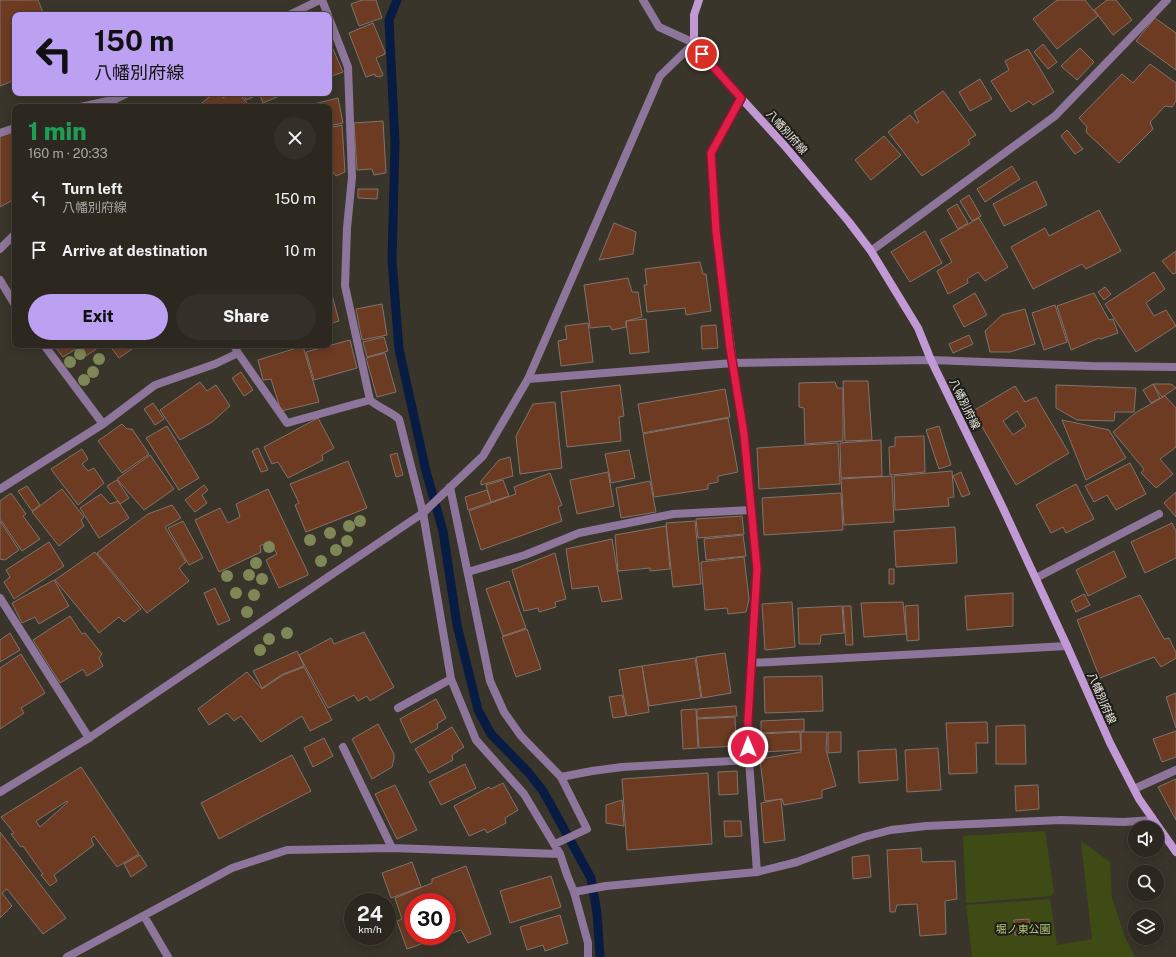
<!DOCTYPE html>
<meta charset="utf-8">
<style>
:root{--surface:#2c2820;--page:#343029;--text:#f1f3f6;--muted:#a6a6a5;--line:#48443e;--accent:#bca0f2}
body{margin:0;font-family:"Public Sans","Noto Sans JP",sans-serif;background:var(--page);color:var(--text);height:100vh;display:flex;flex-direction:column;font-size:15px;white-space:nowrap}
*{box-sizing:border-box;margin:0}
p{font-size:13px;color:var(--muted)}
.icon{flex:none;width:22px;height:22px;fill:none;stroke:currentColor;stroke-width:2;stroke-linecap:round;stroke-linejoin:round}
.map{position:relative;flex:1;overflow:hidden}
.sheet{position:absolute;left:12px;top:104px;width:320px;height:244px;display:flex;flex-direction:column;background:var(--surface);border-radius:8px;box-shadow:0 2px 10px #0003,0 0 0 1px var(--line)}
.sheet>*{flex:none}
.top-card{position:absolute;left:12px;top:12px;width:320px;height:84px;border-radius:8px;box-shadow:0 2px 10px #0003,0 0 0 1px var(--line);background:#bca0f2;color:#111;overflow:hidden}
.controls{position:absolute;left:1128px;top:821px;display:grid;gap:8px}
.controls a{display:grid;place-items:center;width:36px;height:36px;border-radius:50%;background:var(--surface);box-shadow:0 2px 10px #0003,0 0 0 1px var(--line);font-size:20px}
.speed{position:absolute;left:344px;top:893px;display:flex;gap:8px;font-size:20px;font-weight:700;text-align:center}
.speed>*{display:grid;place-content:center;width:52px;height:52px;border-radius:50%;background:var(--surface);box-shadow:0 2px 10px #0003,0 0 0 1px var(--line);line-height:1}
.speed small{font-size:10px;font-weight:400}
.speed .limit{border:6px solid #d22;background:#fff;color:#111}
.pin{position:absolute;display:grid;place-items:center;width:34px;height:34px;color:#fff;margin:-17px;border:2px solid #fff;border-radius:50%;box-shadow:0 1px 4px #0007}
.me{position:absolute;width:44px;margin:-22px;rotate:359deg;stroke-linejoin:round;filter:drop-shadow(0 0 3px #0008)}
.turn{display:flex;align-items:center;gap:14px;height:84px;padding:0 16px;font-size:18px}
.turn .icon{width:52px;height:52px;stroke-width:2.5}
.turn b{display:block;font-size:28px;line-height:34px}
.round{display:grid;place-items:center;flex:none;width:42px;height:42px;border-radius:21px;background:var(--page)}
.overview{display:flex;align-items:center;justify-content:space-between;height:68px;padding:0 16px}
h1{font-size:24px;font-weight:800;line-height:30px;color:#1e9e55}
.cta{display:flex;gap:8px;margin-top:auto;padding:8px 16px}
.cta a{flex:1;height:46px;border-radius:24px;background:var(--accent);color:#111;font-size:16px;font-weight:800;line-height:46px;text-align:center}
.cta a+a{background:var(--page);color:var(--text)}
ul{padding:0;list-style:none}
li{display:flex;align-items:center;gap:12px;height:52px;padding:0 16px}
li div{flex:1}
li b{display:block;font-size:15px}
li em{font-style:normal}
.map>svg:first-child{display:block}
.green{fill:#3f4b15}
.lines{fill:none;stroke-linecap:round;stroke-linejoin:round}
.stream{stroke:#081b43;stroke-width:9}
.building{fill:#6c3b22;stroke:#81736c;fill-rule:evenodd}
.lane{stroke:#8e759b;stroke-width:8}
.street{stroke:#8e759b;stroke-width:8}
.secondary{stroke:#c099d5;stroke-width:8}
.tree{fill:#7e8755}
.route-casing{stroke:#92132f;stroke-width:10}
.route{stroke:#e11d48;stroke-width:7}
.labels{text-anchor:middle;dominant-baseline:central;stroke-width:4;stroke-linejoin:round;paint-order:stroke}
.street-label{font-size:11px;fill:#e9e7df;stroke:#1f1d18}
.park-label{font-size:11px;fill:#b6ca78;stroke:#1f1d18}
</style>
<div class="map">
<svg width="1176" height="957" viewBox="0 0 1176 957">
<rect width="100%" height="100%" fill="#3a352a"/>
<path class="green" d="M1045 831 1054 892 1051 896 966 903 963 836Z
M1081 841 1110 862 1112 898 1125 937 1135 957H972L966 905 1050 899 1057 945 1092 939Z"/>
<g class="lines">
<path class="stream" d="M397 0 389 20 395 143 392 260 399 349 426 471 443 531 457 625 478 710 491 734 528 772 543 791 591 878 597 913 600 957"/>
</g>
<path class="building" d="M0 0H38L44 15H15V80L0 86Z
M362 0H376L382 18 359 26 351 4Z
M1057 0H1085L1098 16 1057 49 1033 19Z
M1107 0H1116L1132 20 1113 35 1094 10Z
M1155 18 1176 33V70L1136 41Z
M373 23 385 52V54L376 58 383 75 380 77 375 76V74L366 77 349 33Z
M329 40 343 72 329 77Z
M1043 44 1057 62 1048 69 1034 52Z
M1080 48 1094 62 1077 80 1061 66Z
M1028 49 1054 92 1033 105 1029 101 1011 112 991 81 1009 70 1005 61Z
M1150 64 1176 83V101L1172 107 1165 106 1150 122 1153 129 1119 163 1086 132 1087 127 1079 118 1122 74 1133 83Z
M980 79 992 99 970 111 959 92Z
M943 91 976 135 968 140 970 144 922 176 888 132 910 115 917 123 919 122 914 112Z
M214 93H219L223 98 231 93H239L250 107H197Z
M243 93H252L253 97 246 100Z
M259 93H286L263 103Z
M338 98 343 123 329 126V107H302Z
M383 121 386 173 374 175 372 169 357 170 354 123Z
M342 125 345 172 336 176 333 172 329 173V128Z
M15 129V199L0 207V136Z
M1067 130 1083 149 1075 154 1061 136Z
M884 136 901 155 871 180 855 160Z
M1012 166 1020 179 985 202 977 189Z
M1036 181 1047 205 1004 226 993 204Z
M358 189H378L377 199 358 198Z
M969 195 981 216 972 221 960 201Z
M957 204 968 223 958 229 947 210Z
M1099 210 1121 251 1086 269 1082 264 1033 289 1011 247 1045 228 1049 236Z
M979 218 1008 267 985 281 978 272 967 279 968 283 948 294 937 271 952 262 940 240Z
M614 223 636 232 633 254 599 260Z
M925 231 942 263 910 282 891 252Z
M1176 251V273L1173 274 1162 261Z
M700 262 703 274H706L711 311 686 315 685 308 647 312 644 285H647L645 269Z
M1154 272 1165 289 1146 303 1154 316 1166 310 1176 326 1136 352 1105 304Z
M628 278 632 292H638L642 317 626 321V327L612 330 610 326 590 328 584 285Z
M329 284 339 321 329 324Z
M1105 287 1111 294 1104 300 1098 292Z
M975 293 987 315 964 327 953 306Z
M1094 293 1109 320 1113 319 1118 333 1101 339 1099 338 1071 350 1057 306Z
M382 304 387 335 362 340 356 309Z
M1055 305 1067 342 1044 350 1032 313Z
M1025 309 1035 344 1010 352H990L985 331 1002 315Z
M646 319 649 352 630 354 626 321Z
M588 323 593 362 561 366 558 341 567 339 565 326Z
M716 325 718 348 702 349 701 326Z
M969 335 973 344 953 353 949 344Z
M384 337 388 351 367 357 363 342Z
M350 340 357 368 314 380 306 352Z
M54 345H102L86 356 79 347 63 357Z
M109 345H138L119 358Z
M303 346 319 402 281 411 271 379 263 380 258 360Z
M385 353 396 392 377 397 366 358Z
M241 372 253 390 244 396 232 378Z
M843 381H868L872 440 845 441Z
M200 382 207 391 216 385 230 406 212 422 180 440 160 410Z
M835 382 837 388H843V441L805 444 804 408 799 407V383Z
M1153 384 1160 398 1151 403 1143 390Z
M1153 384H1171L1176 388 1162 397Z
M620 385 624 416 619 417 621 441 567 447 561 392Z
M1056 385 1136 388 1134 412H1115L1114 421 1077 420 1056 408Z
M1015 386 1025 402 1036 397 1069 453 1016 485 973 411ZM1017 411 1026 426 1013 435 1003 421Z
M725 389 730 417 643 433 638 404Z
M1165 396 1176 408V447L1160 459 1173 474 1156 488 1141 473 1144 469 1113 432 1135 413Z
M555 402 562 468 520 474 516 436 533 404Z
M153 403 164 419 155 425 144 409Z
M318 418 334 448 322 455 323 460 288 478 278 462 272 464 264 447Z
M728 418 738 472 718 476V482L708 484V489L654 497 643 434Z
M1062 420 1109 430 1126 458 1086 480Z
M122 424 127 429H132L149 454 122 473 98 441Z
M167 426 199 478 179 490 146 438Z
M939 426 951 465 939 469 926 430Z
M924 436 925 472 890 475 889 447 895 446V437Z
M881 440 882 476 841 478 840 443Z
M838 443 840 484 759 489 757 448Z
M258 448 268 470 261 472 252 451Z
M82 449 88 459 82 464 88 471 94 468 104 483 78 505 51 469Z
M629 450 635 478 611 483 605 454Z
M397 453 403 475 396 477 390 455Z
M150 455 174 489 144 510 117 479Z
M510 457 513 476 481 485V481L499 460Z
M348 461 367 508 306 532 295 505 299 503 290 484Z
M1130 463 1146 494 1116 510 1107 495 1094 502 1085 486Z
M952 471 954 497 948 498 949 506 895 510 894 476Z
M608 472 614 506 577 514 570 480Z
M961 472 970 494 962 497 953 476Z
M550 473 562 505 558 507 562 521 481 550 469 511 516 494 514 487Z
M892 476 894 522 844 525 841 479Z
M117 480 129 498 120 504 107 486Z
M503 480 509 496 491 502 486 485Z
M650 481 656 512 621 518 616 488Z
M1076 484 1094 519 1066 533 1063 527 1051 533 1036 505Z
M204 485 208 490 202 495 207 503 195 512 185 500Z
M27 486 40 505 32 511 18 491Z
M62 489 84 517 81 520 84 526 59 546 32 512Z
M268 489 308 573V575L279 588 266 560 277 554 270 541 260 546 261 552 219 572 195 520 220 508 228 523 240 517 236 504Z
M487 490 491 502 468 510 465 497Z
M1176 492V517L1164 503Z
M11 493 26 514 23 516 40 539 22 551 0 519V501Z
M841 493 843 530 764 535 762 498Z
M101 494 110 504 118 501 129 518 99 538 80 508Z
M172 505 181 518 165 527 186 562 179 568 189 581 147 613 97 553 148 514Z
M742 516 744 534 698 538 696 519Z
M0 521 19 550 5 560 0 559Z
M183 521 203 558 189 565 168 528Z
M695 521 701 584 673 587 666 523Z
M1172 523 1176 531V558L1145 573 1131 542Z
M666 526 670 569 650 571V568L618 571 615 535Z
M955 527 957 563 896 567 894 531Z
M743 535 746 556 706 560 704 539Z
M612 539 622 599 602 602 598 586 572 589 566 549Z
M49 542 64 566 14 599 4 582 10 577 6 570Z
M1114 551 1126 577 1088 596 1076 570Z
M95 552 141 609 124 622 119 617 99 633 55 580Z
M555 553 566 599 555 602 556 607 539 612 538 608 524 611 512 570Z
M744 557 749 599 746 612 728 614 727 608 705 610 701 562Z
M889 569H894V584H889Z
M54 580 69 606 39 624 35 617 22 623 12 603Z
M509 581 526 628 503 636 486 589Z
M215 588 230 620 218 625 204 593Z
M1013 593V626L967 630 965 596Z
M1084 594 1090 605 1076 612 1071 601Z
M1140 595 1164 639 1169 638 1176 653V658L1161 667 1154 657 1100 678 1077 620Z
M792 602 795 647 765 650 762 604Z
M903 602 906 634 864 637 861 603Z
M918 605 919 640 907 641 905 606Z
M842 606 844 633 821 635 820 644H799L798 608Z
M843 606H851L853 645H846Z
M70 616 82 634 85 633 102 654 99 658 103 666 87 676 83 669 60 683 33 640Z
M527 629 541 669 516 677 502 637Z
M364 632 394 687 370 701 367 696 358 701 354 695 328 708 299 655 331 638 334 644Z
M10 633 20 650 0 662V640Z
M297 651 304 666 283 674 262 688 253 671Z
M725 653 731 693 702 698 696 657Z
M21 654 45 693 21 708 24 713 0 729V668Z
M695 658 701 698 649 706 642 666Z
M642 666 649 712 627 716 619 670Z
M304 667 332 720 310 731 302 716 261 742 241 716 234 721 227 713 209 725 198 709 247 672 262 689 283 675Z
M822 676 823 711 765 713 764 677Z
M1176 693V728L1166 697Z
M622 695 626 716 613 718 609 697Z
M436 699 446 718 437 724 438 728 411 743 400 719Z
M736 706 737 716 697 718V709Z
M696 709 698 748 683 749 681 710Z
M735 717 736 746 699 748 697 719Z
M804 719V731L761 733V721Z
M987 722 988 743H976L977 773 949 774 946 723Z
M378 724 394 754V759L392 767 372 779 352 739Z
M1025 725 1026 764H996V726Z
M452 727 464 747 452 755 453 760 429 773 415 749Z
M1176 731V757L1162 762 1153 739Z
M800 732 801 750 761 752V734Z
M801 732H827L826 750 836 786 822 790V798L784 805 782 799 765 801 760 759 801 752Z
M828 732H841V752L828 753Z
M324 738 333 756 313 767 304 748Z
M938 748 941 790 907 792 905 750Z
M896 749 898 780 859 783 858 751Z
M292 755 311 791 219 839 201 803Z
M465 764 476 788 441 805 429 782Z
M81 767 139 854 117 867 94 836 91 839 94 845 54 875 57 881 50 886 41 875 43 874 23 846 21 847 11 834 14 833 1 817ZM67 801 68 802 40 827 36 821Z
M737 771 738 794 719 795 718 772Z
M708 773 712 844 627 850 622 779Z
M1176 779V820L1158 787Z
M503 783 518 810 505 818 506 823 487 833 485 829 469 836 454 806 489 787 491 789Z
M395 785 417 830 397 839 375 794Z
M1038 785 1039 809 1016 811 1015 786Z
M781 799 785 840 764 843 761 803Z
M622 800 624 826 606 823V805Z
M724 821H741L742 836 725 837Z
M0 832 66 918 43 934 7 889 2 893 12 906 0 918Z
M921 848 922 862 955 861 957 899 945 901 946 934 920 936 917 904 897 905 895 912H890L887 850Z
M140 855 147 866 131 877 124 864Z
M869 855 871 877 853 879 852 857Z
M412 862 421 887 391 898 382 873Z
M466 866 491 934 468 943 461 930 447 935V902H413V936H444L407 949 397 921 402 919 395 898 432 883V879Z
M551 876 561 907 510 923 500 891Z
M560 915 568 943 545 951 543 945 527 950 520 927Z
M1029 919 1030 935H1015L1014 920Z"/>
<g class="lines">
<path class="lane" d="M322 0 328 15
M329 18 348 67 352 177 347 228 345 286 370 400
M0 280 15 305
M44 345 103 424
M234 345 238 353
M733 363 716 231 711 153 741 98
M0 489 103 424 155 385 215 364 238 353 287 423 370 400C379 408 390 411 399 419L423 513
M0 598 89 738"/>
<path class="street" d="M289 15 320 0
M81 107 116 99 128 93
M0 133 15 128
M0 249 15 234
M871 251 1055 116 1167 0
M733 363 744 434 757 569 748 720 749 760 757 872
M528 379 733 363 931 360 1092 366 1176 367
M450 487 490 681 504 712 521 736 561 777 587 829 555 844
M423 513 451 679 476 740 524 794 560 854 567 875 574 892 588 943V957
M468 572 525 555 579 533 673 514 751 510
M1036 578 1159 514
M751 663 1067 646
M398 708 451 679
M343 747 392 848
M561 777 592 771 622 767 749 760
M1134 789 1176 770
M0 792 89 738 423 513 483 456 528 379 660 76 694 43 659 27 643 0
M574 892 606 886 757 872 797 862 864 837 891 830 926 826 1061 820 1124 822 1153 820
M144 916 168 957
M67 957 232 868 287 850 392 848 560 854"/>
<path class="secondary" d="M699 0 694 15V43L710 64 784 145 849 222 871 251 918 328 931 360 1002 506 1067 646 1110 743 1139 799 1176 852"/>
</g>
<g class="tree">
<circle cx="80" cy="354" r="6"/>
<circle cx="99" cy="359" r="6"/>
<circle cx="70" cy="362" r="6"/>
<circle cx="93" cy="372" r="6"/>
<circle cx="84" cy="380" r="6"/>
<circle cx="360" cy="521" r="6"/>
<circle cx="349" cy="526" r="6"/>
<circle cx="330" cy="533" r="6"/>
<circle cx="310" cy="540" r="6"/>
<circle cx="347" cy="541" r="6"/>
<circle cx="269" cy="547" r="6"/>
<circle cx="336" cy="550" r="6"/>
<circle cx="321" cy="561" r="6"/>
<circle cx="256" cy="563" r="6"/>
<circle cx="249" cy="575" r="6"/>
<circle cx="227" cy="576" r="6"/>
<circle cx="262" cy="579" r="6"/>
<circle cx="236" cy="593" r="6"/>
<circle cx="254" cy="595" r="6"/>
<circle cx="247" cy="612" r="6"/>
<circle cx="287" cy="633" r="6"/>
<circle cx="269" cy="639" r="6"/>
<circle cx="260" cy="650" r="6"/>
</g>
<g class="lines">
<defs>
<path id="route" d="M702 54 741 98 711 153 716 231 730 348 744 434 757 569 748 720V747"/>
</defs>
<use href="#route" class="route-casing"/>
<use href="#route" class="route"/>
</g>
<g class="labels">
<g class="street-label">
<text transform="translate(787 132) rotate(48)">八幡別府線</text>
<text transform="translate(965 404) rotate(64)">八幡別府線</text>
<text transform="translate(1102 698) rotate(66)">八幡別府線</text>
</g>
<g class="park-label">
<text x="1023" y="929">堀ノ東公園</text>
</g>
</g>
</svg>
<div class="controls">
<a><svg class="icon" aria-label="sound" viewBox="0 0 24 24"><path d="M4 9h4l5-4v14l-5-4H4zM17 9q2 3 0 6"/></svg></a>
<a><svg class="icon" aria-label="search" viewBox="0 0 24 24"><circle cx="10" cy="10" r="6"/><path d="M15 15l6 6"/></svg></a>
<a><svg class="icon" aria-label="layers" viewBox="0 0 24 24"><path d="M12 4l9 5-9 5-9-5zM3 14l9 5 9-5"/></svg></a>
</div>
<div class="speed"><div>24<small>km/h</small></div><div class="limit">30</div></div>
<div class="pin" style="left:702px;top:54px;background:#d93025"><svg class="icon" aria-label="arrive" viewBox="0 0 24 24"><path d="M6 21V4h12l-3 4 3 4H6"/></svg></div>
<svg class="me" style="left:748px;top:747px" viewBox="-20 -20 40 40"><circle r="17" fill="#e11d48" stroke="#fff" stroke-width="3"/><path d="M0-11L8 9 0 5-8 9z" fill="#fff"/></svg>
<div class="top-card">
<div class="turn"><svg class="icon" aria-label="left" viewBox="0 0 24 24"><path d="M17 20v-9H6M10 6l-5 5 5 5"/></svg><div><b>150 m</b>八幡別府線</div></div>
</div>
<section class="sheet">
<div class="overview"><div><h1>1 min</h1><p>160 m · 20:33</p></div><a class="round"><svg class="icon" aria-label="close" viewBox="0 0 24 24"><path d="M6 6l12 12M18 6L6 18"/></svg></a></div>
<ul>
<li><svg class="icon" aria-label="left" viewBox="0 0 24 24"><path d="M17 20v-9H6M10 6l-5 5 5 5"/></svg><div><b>Turn left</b><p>八幡別府線</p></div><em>150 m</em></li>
<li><svg class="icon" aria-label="arrive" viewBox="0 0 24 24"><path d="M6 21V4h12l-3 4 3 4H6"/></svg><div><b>Arrive at destination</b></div><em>10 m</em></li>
</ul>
<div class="cta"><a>Exit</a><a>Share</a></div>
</section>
</div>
